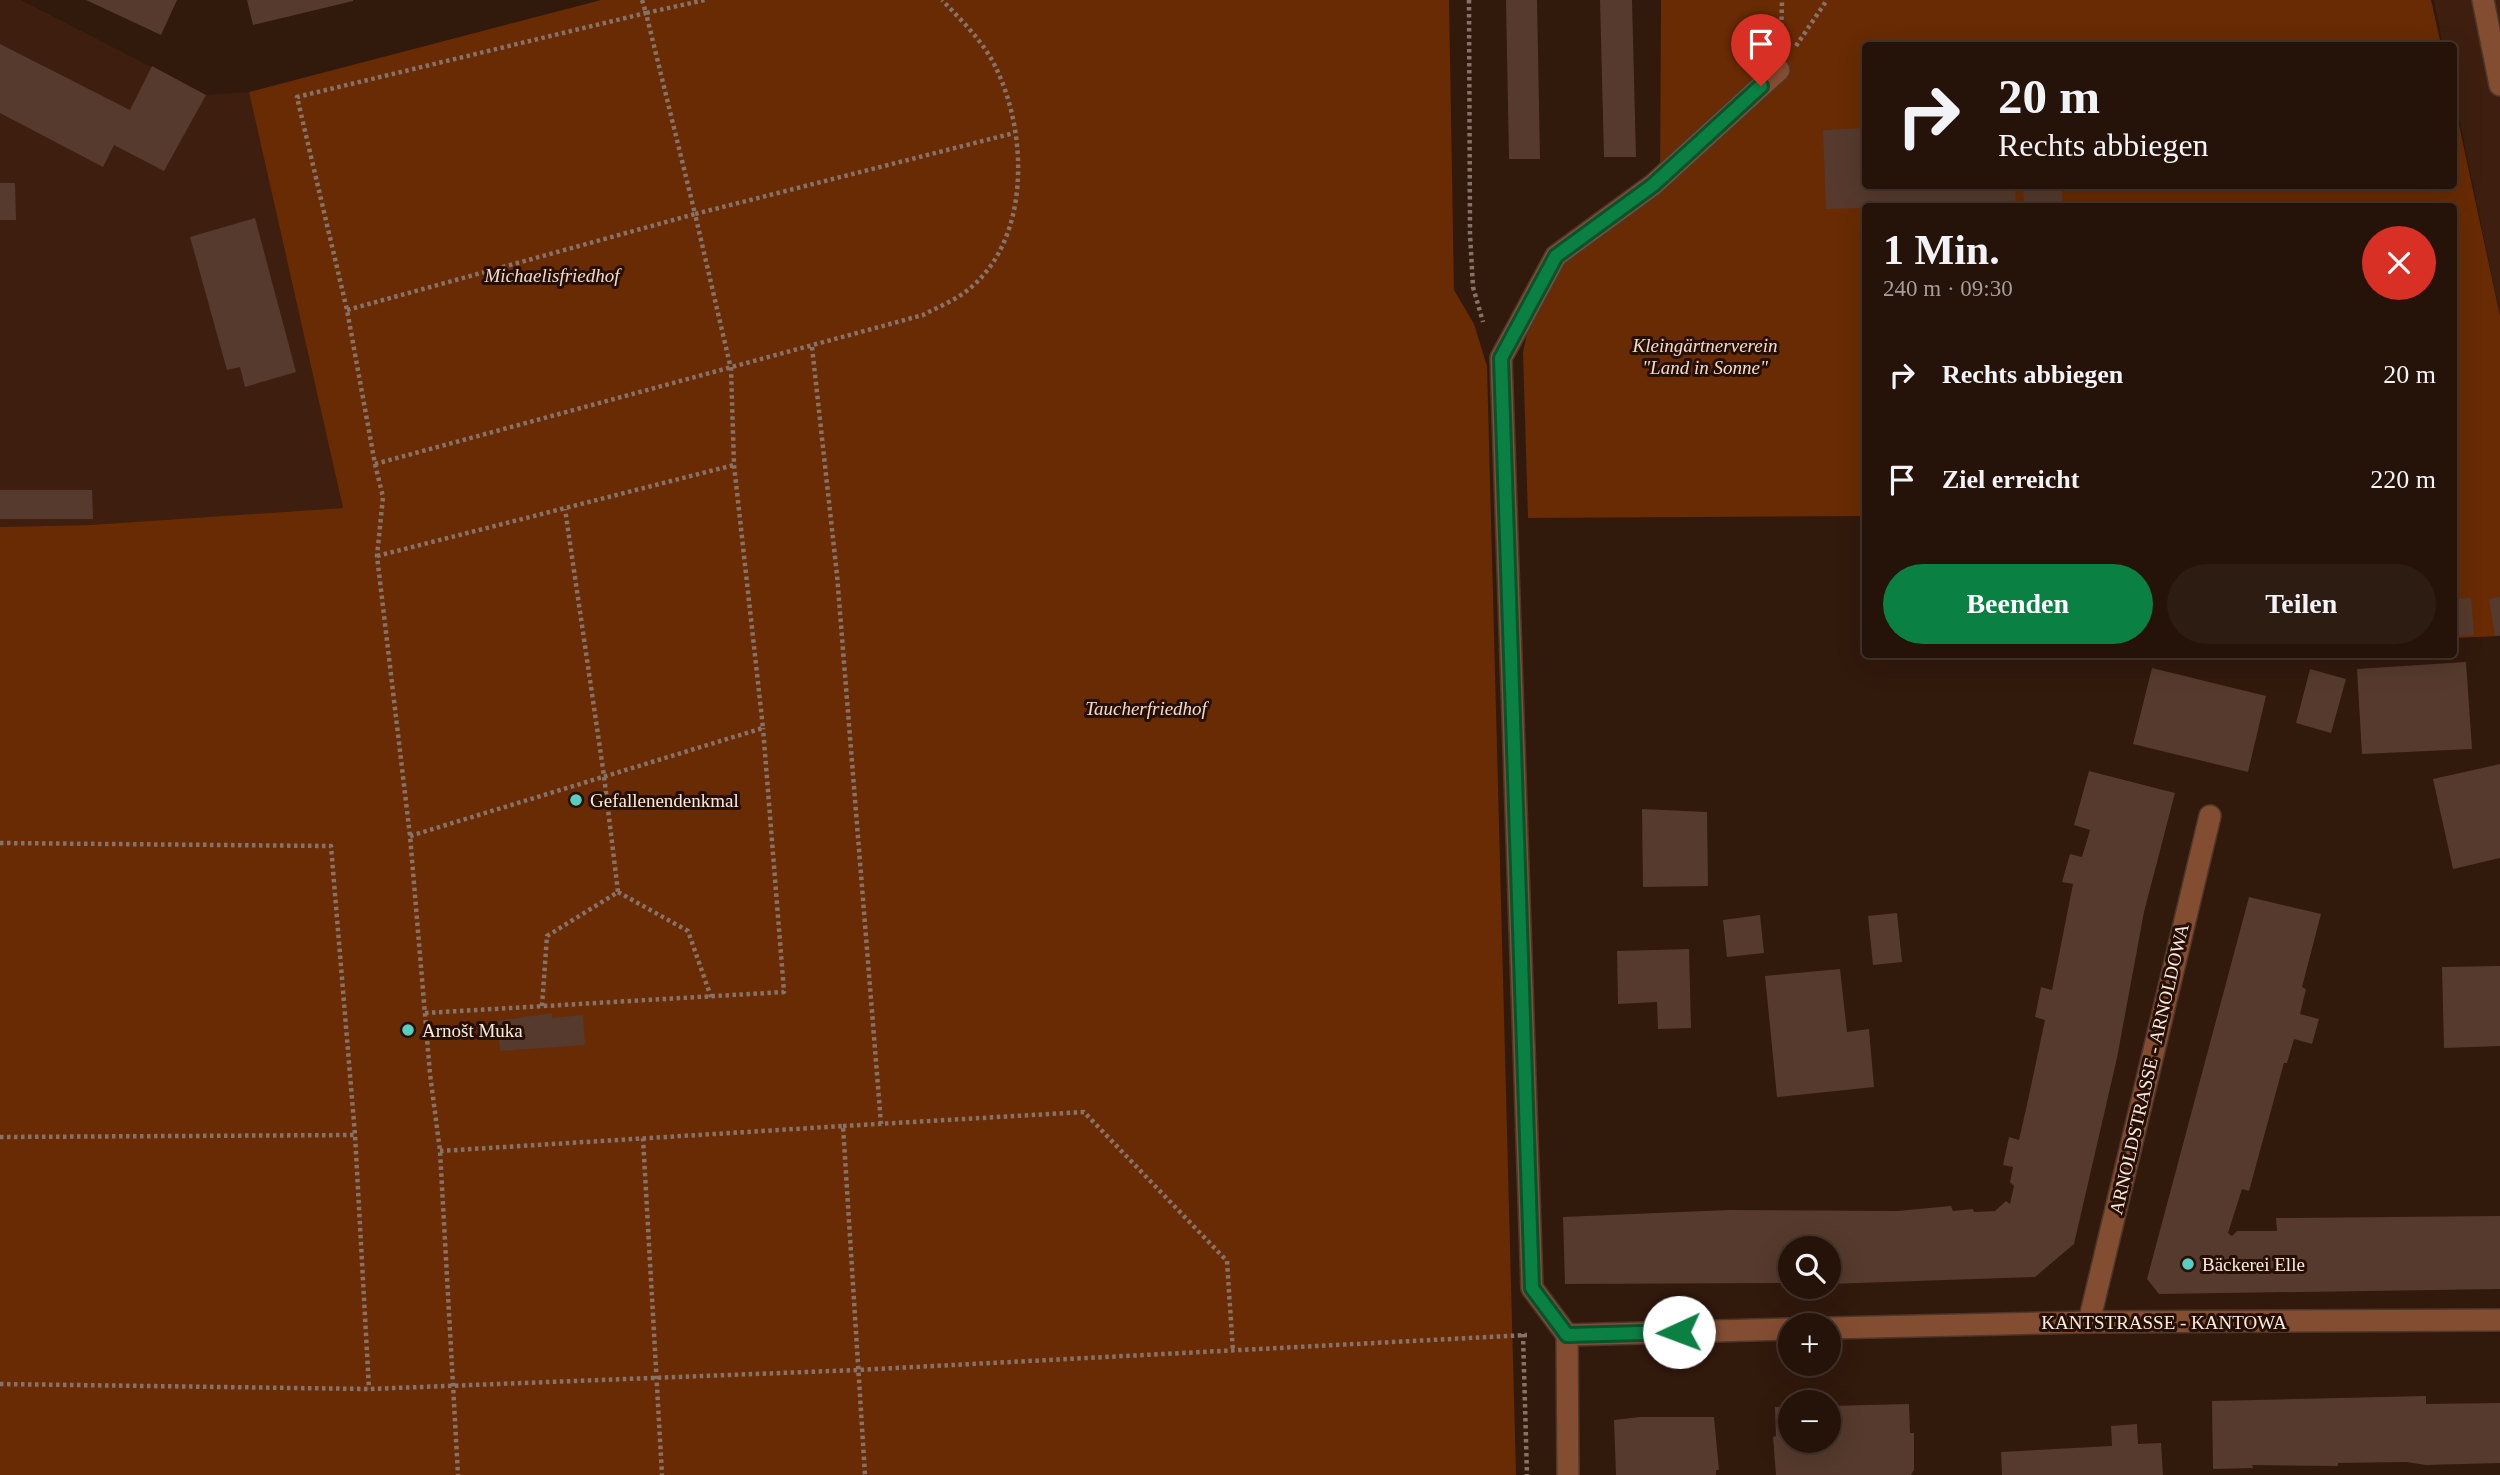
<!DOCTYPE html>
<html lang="de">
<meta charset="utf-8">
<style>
:root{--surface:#251309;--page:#2d1c12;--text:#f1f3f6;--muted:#a39e9c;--line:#42322a;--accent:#0b8043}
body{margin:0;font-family:Georgia,serif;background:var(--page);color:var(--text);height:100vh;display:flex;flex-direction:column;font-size:26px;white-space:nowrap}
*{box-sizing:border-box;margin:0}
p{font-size:23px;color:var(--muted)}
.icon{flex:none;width:38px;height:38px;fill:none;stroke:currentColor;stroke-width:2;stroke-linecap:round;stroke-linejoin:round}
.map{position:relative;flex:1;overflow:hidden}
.sheet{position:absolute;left:1862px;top:203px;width:595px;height:455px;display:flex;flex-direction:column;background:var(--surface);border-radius:7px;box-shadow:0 7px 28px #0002,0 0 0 2px var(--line)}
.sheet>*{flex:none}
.top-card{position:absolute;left:1862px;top:42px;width:595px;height:147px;border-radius:7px;box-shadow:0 7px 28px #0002,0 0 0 2px var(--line);background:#251309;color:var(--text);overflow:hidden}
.controls{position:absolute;left:1778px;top:1236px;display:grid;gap:14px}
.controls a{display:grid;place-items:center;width:63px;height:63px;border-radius:50%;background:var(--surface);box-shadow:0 7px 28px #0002,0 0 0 2px var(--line);font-size:35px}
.pin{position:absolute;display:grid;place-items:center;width:60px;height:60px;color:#fff;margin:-72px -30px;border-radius:50% 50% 50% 0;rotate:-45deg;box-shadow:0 0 7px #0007}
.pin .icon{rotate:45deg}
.me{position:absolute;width:77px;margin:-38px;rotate:268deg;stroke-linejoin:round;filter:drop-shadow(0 0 5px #0008)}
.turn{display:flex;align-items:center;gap:24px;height:147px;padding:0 21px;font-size:32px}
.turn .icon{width:91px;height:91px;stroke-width:2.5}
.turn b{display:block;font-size:49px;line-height:60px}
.round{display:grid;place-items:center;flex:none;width:74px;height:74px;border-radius:37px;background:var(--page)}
.summary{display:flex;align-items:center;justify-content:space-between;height:119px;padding:0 21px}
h1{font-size:42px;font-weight:700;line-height:52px}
.button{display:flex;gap:14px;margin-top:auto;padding:14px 21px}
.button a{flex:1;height:80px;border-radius:42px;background:var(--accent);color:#fff;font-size:28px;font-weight:700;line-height:80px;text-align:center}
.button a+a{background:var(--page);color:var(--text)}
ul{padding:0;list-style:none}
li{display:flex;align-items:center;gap:21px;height:105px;padding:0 21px}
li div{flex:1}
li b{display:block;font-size:26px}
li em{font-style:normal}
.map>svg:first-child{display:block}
.built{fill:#3e1f0f}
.green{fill:#682b04}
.building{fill:#553a2d}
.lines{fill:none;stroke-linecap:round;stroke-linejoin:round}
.minor-casing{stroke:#4d362a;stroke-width:24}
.path{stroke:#877267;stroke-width:4.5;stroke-dasharray:3.5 3.5;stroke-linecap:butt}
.minor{stroke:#834d32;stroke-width:21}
.route-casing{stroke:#07532c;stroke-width:18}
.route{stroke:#0b8043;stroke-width:12}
.poi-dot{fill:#57cec1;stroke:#260f04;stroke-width:2.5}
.labels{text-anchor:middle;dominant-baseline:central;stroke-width:6;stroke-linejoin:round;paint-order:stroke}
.park-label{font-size:19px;font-style:italic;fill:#f2dacf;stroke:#260f04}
.poi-label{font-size:19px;fill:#fbeae2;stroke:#260f04;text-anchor:start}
.street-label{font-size:19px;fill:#fbeae2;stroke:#260f04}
</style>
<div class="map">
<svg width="2500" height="1475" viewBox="0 0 2500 1475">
<rect width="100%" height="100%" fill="#31190c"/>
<path class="built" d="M0 0H21L206 95 249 92 343 508 90 525 0 527Z
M2434 0H2500V314L2454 94V46L2443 45Z"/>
<path class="green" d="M601 0H1449L1454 290 1474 324 1487 366 1516 1475H0V527L90 525 343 508 249 92Z
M1661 0H2431L2441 45 1866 46V186H2454V102L2500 316V636L2454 638V206H1866L1865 516 1528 518 1523 352 1530 319 1562 260 1660 194Z"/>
<path class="building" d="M86 0H177L161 35Z
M247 0H353V1L253 25Z
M1506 0H1537L1540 159H1509Z
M1600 0H1632L1636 157H1604Z
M0 44 130 110 152 66 206 95 164 171 114 145 103 167 0 113Z
M1866 128V186H2015L2016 204 1826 209 1823 130Z
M0 183H15L16 220H0Z
M2023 186H2062V204L2024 205Z
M255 218 296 372 245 387 240 367 227 370 190 237Z
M0 490H92L93 519H0Z
M2500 597V635L2495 636 2489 599Z
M2471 598 2474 635 2454 636V599Z
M2466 662 2472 749 2362 754 2357 669Z
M2152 668 2266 696 2248 772 2133 744Z
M2310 669 2346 679 2331 733 2296 723Z
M2500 764V858L2453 869 2433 779Z
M2089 771 2175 793 2144 912 2117 1058 2074 1244 2035 1277 1829 1284V1248H1790V1283L1565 1284 1563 1217 1728 1210 1897 1211 1951 1206 1953 1211 1973 1209 1974 1212 1995 1211 2006 1201 2010 1204 2014 1186 2010 1182 2013 1167 2003 1165 2009 1137 2019 1140 2028 1100 2045 1020 2035 1017 2041 987 2052 990 2073 884 2062 882 2070 854 2082 857 2090 830 2074 825Z
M1642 809 1707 812 1708 886 1643 887Z
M2249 897 2321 914 2302 987 2306 989 2300 1014 2319 1019 2312 1044 2294 1039 2287 1063H2284L2249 1191 2242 1189 2228 1233 2232 1236 2237 1231H2277L2276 1218 2500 1216V1289L2159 1294 2147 1279Z
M1897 913 1902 962 1873 965 1868 916Z
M1760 915 1764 953 1727 957 1723 920Z
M1689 949 1691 1028 1658 1029 1657 1002 1618 1004 1617 951Z
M2500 966V1046L2444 1048 2442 967Z
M1840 969 1847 1032 1869 1029 1874 1087 1777 1097 1765 976Z
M552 1013V1018L583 1015 585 1045 500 1051 497 1021Z
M2426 1396V1404L2500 1403V1463L2426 1465 2406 1462 2338 1463V1466L2252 1465 2253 1468 2213 1469 2212 1401Z
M1909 1404 1910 1433H1914V1470L1911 1475H1776L1773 1437 1776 1436 1775 1407H1790V1440H1829V1406Z
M1640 1417H1714L1719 1470H1716V1475H1616L1614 1420Z
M2137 1424 2138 1444 2161 1443 2163 1475H2002L2001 1452 2112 1446 2111 1426Z"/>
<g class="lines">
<defs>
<path id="minor" d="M2483 0 2500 85
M2089 1322 2210 816
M1829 1328 2089 1322 2500 1320
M1567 1335 1532 1288 1501 358 1556 256 1653 185 1779 70
M1567 1335 1790 1329
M1567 1335 1568 1475"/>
</defs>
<use href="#minor" class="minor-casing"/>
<path class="path" d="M642 0 646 13 705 0
M1469 0 1470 234 1473 287 1483 322
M1781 41 1782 0
M1796 46 1827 0
M347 310 695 214 646 13 297 97 347 310 375 464 923 315C938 307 956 300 969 289 1031 239 1028 132 995 66 983 41 961 20 942 0
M812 347 837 575 881 1124
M375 464 383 497 377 556 410 836 430 1074 440 1151 458 1475
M377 556 734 465
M410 836 763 728 734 465 731 369 695 214 1014 133
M0 843 331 846 355 1135 369 1389
M618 892 688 931 711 997
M542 1006 547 936 618 892 604 776 565 509
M425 1013 784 992 763 728
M843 1126 1084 1112 1227 1261 1233 1352
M0 1137 355 1135
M643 1138 662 1475
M440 1151 843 1126 865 1475
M1523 1334 1527 1475
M0 1384 369 1389 857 1370 1527 1335"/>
<use href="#minor" class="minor"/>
</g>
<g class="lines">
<defs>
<path id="route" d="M1679 1332 1567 1335 1532 1288 1501 358 1556 256 1653 185 1761 86"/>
</defs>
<use href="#route" class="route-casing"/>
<use href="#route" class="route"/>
</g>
<g class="poi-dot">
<circle cx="576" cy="800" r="7"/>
<circle cx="408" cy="1030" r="7"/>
<circle cx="2188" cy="1264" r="7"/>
</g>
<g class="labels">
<g class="park-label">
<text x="552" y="275">Michaelisfriedhof</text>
<text x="1705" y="345">Kleingärtnerverein<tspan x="1705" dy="22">"Land in Sonne"</tspan></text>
<text x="1146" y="708">Taucherfriedhof</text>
</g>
<g class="poi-label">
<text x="590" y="800">Gefallenendenkmal</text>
<text x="422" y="1030">Arnošt Muka</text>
<text x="2202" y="1264">Bäckerei Elle</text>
</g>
<g class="street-label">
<text transform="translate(2149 1069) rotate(-77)">ARNOLDSTRASSE - ARNOLDOWA</text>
<text x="2164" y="1322">KANTSTRASSE - KANTOWA</text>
</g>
</g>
</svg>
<div class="controls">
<a><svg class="icon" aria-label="search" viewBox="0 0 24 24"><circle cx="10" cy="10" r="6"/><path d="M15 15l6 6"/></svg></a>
<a>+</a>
<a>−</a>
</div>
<div class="pin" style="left:1761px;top:86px;background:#d93025"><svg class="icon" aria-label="arrive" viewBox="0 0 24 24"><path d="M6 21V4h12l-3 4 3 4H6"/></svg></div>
<svg class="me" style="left:1679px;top:1332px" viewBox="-20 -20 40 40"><circle r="19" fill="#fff"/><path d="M0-13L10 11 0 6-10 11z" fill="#0b8043"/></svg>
<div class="top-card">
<div class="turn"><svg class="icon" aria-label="right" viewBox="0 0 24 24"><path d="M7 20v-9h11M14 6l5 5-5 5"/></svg><div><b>20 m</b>Rechts abbiegen</div></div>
</div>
<section class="sheet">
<div class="summary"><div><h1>1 Min.</h1><p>240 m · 09:30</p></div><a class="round" style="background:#d93025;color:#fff"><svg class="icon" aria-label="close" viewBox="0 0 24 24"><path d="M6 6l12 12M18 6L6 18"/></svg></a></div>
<ul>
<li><svg class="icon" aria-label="right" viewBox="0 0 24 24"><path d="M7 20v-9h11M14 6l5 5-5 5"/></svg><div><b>Rechts abbiegen</b></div><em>20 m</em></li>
<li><svg class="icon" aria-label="arrive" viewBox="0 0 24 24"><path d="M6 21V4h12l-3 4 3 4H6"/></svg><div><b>Ziel erreicht</b></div><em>220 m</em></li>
</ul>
<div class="button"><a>Beenden</a><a>Teilen</a></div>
</section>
</div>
